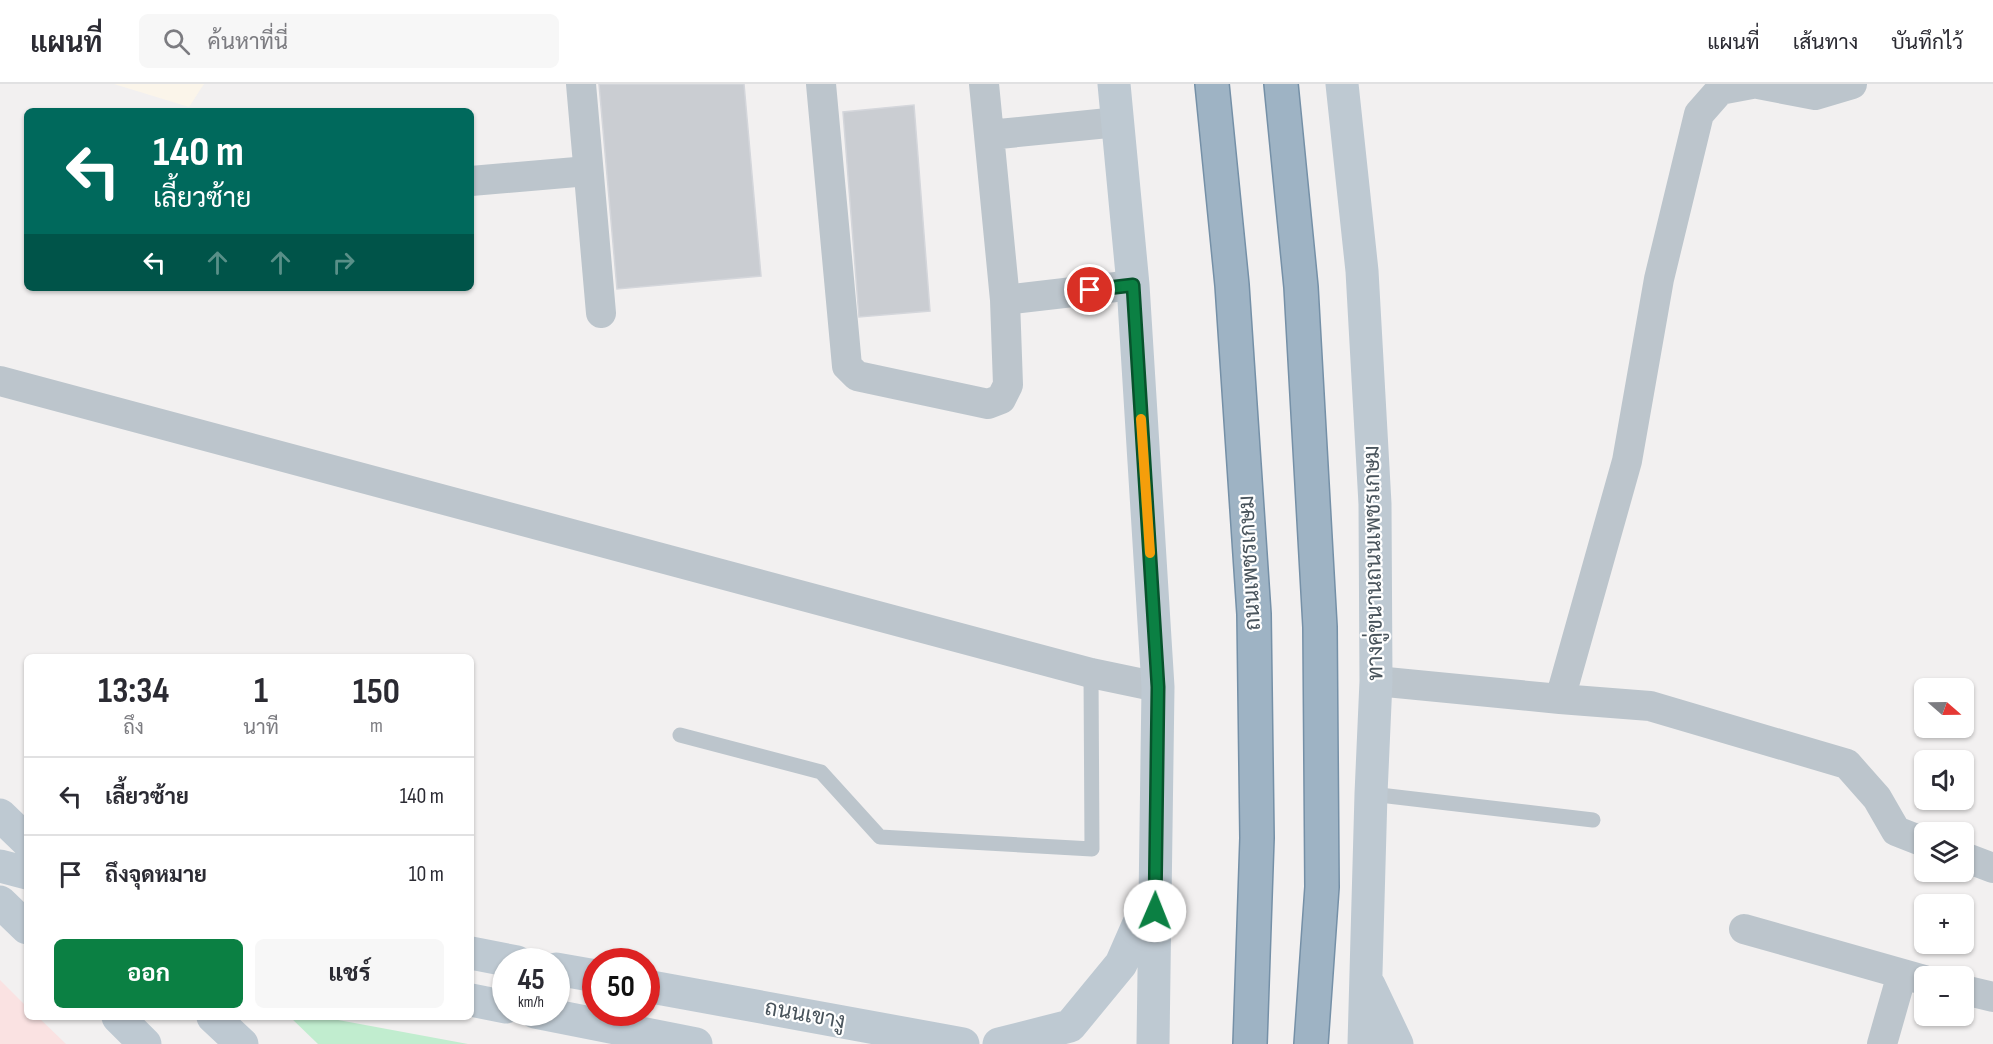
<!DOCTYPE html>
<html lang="th">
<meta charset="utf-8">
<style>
:root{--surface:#fff;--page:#f7f7f7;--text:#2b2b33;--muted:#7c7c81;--line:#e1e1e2;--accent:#0b8043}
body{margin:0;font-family:"Sofia Sans Condensed",Sarabun,sans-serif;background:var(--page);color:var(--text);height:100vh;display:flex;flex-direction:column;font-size:22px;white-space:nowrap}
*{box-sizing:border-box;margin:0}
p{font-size:20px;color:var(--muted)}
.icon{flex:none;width:33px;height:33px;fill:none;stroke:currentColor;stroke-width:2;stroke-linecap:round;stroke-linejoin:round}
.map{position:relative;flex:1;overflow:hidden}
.drawer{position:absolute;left:24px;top:570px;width:450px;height:366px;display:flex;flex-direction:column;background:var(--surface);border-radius:9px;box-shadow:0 2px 4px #0004}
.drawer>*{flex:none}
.hud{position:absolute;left:24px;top:24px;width:450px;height:183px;border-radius:9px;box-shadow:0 2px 4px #0004;background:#00695c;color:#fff;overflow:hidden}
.needle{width:39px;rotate:110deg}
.controls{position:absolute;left:1914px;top:594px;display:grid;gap:12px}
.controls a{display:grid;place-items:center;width:60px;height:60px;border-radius:9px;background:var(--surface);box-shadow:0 2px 4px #0004;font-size:30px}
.speed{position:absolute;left:492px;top:864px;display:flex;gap:12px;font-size:30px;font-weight:700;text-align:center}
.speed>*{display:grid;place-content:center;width:78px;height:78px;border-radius:50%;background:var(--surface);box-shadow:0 2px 4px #0004;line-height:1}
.speed small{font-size:15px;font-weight:400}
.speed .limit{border:9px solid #d22;background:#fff;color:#111}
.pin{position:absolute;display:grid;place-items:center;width:51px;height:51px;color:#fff;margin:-26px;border:3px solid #fff;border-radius:50%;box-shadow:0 2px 6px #0007}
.me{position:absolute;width:66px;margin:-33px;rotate:1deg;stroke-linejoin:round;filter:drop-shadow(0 0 4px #0008)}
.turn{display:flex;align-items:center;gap:21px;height:126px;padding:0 30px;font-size:27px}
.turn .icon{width:78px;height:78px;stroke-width:2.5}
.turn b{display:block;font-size:42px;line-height:51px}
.lanes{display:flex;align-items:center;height:57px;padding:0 30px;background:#0003;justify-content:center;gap:30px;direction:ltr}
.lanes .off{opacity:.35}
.eta{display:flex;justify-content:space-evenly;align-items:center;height:102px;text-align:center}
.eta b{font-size:36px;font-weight:700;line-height:42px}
.button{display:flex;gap:12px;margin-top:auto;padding:12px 30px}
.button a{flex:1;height:69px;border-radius:9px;background:var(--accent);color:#fff;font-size:24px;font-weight:700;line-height:69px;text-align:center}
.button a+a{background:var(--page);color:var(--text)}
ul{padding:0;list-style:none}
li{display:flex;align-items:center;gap:18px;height:78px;padding:0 30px;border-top:2px solid var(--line)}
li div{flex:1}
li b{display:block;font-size:22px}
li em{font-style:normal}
header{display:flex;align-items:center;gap:36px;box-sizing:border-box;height:84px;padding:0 30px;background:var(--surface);border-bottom:2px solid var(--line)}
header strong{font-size:28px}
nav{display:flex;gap:33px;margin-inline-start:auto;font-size:21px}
.search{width:420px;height:54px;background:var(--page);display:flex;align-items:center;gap:15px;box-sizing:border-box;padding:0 21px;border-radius:9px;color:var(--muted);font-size:22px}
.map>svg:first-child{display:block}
.commercial{fill:#fbf5ea}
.medical{fill:#fae2e2}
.green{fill:#c1edcf}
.building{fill:#cacdd2;stroke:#d4d6db;stroke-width:1.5}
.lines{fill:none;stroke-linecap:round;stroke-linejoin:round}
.trunk-casing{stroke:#7590a7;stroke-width:36}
.service{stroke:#bcc5cc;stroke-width:15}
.minor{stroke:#bcc5cc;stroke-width:30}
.secondary{stroke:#bec9d2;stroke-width:33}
.trunk{stroke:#9eb3c4;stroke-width:33}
.route-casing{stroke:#07532c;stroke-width:15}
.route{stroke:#0b8043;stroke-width:10}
.slow{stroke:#f59e0b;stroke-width:10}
.labels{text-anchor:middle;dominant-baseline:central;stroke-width:4.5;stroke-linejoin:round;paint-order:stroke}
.street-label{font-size:22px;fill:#49545c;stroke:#fff}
</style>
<header>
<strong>แผนที่</strong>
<div class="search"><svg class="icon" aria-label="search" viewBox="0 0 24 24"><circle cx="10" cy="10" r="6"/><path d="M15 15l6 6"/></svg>ค้นหาที่นี่</div>
<nav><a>แผนที่</a><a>เส้นทาง</a><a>บันทึกไว้</a></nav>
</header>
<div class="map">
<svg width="1993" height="960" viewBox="0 0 1993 960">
<rect width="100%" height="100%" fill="#f2f0f0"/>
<path class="commercial" d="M114 0H204L189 23Z"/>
<path class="medical" d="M0 896 27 923V933H38L66 960H0Z"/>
<path class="green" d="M290 933H322L468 960H318Z"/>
<path class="building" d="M599 0H744L761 192 617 205Z
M914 21 930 227 859 233 843 28Z"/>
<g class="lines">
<defs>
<path id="trunk" d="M1212 0 1232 201 1254 530 1257 754 1250 960
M1281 0 1301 203 1320 543 1322 803 1311 960"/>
</defs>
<use href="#trunk" class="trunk-casing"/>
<path class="service" d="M680 651 821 688 880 753 1092 765 1091 589
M1371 710 1593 736"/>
<path class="minor" d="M581 0 601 229
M821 0 847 282 857 292 988 320 1001 315 1008 301 1005 216 989 51
M984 0 989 51 1118 38
M1758 0 1815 11 1852 0
M471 97 588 87
M1005 216 1133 201
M0 297 1091 589 1158 603
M1376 597 1560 615 1650 622 1847 680 1877 714 1896 747 1924 758
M1560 615 1627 377 1659 195 1699 30 1720 6 1752 0
M1964 773 1993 784
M1744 845 1924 896
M1964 906 1993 913
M1882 960 1902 890"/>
<path class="secondary" d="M1114 0 1133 201 1158 603 1153 960
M1342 0 1362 187 1375 420 1376 597 1371 710 1364 960
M0 731 27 757
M0 782 27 789
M0 818 27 844
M471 869 517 878
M556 885 596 892
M1369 901 1397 960
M646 902 963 960
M471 916 506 923
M535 928 696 960
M118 933 145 960
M213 933 242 960
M999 960 1070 942 1121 880 1149 816"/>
<use href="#trunk" class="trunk"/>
</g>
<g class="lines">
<defs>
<path id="route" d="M1090 206 1133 201 1158 603 1155 827"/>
</defs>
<use href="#route" class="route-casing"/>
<use href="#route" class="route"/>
<path class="slow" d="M1141 335 1150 469"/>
</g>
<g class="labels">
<g class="street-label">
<text transform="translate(1250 479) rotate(-93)">ถนนเพชรเกษม</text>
<text transform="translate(1374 479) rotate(-91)">ทางคู่ขนานถนนเพชรเกษม</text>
<text transform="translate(805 931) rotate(10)">ถนนเขางู</text>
</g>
</g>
</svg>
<div class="controls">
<a><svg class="needle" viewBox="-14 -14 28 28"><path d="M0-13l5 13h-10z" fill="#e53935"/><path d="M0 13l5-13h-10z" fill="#7c7c81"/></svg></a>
<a><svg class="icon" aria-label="sound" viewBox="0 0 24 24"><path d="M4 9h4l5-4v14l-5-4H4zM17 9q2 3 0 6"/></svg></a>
<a><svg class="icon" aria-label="layers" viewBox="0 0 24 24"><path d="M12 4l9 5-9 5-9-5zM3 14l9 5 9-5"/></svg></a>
<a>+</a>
<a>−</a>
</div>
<div class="speed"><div>45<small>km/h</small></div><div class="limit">50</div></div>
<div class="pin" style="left:1090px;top:206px;background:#d93025"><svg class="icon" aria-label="arrive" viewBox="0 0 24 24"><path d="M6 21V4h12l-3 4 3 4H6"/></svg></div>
<svg class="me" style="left:1155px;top:827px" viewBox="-20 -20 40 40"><circle r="19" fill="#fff"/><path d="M0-13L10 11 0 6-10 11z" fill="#0b8043"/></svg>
<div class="hud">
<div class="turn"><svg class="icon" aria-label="left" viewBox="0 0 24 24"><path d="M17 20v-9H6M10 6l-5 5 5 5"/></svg><div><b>140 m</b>เลี้ยวซ้าย</div></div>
<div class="lanes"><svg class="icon" aria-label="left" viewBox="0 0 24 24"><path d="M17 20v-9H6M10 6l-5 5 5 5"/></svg><svg class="icon off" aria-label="ahead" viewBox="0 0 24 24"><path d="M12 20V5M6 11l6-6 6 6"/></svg><svg class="icon off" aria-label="ahead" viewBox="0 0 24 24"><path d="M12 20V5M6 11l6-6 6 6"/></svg><svg class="icon off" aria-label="right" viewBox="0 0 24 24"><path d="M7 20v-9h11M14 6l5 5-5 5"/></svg></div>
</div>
<section class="drawer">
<div class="eta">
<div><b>13:34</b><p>ถึง</p></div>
<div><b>1</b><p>นาที</p></div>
<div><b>150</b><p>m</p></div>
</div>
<ul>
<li><svg class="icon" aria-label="left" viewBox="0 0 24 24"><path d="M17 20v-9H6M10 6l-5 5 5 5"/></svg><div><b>เลี้ยวซ้าย</b></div><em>140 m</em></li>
<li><svg class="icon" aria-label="arrive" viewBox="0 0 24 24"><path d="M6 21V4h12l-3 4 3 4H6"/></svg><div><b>ถึงจุดหมาย</b></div><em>10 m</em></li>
</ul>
<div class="button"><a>ออก</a><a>แชร์</a></div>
</section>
</div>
